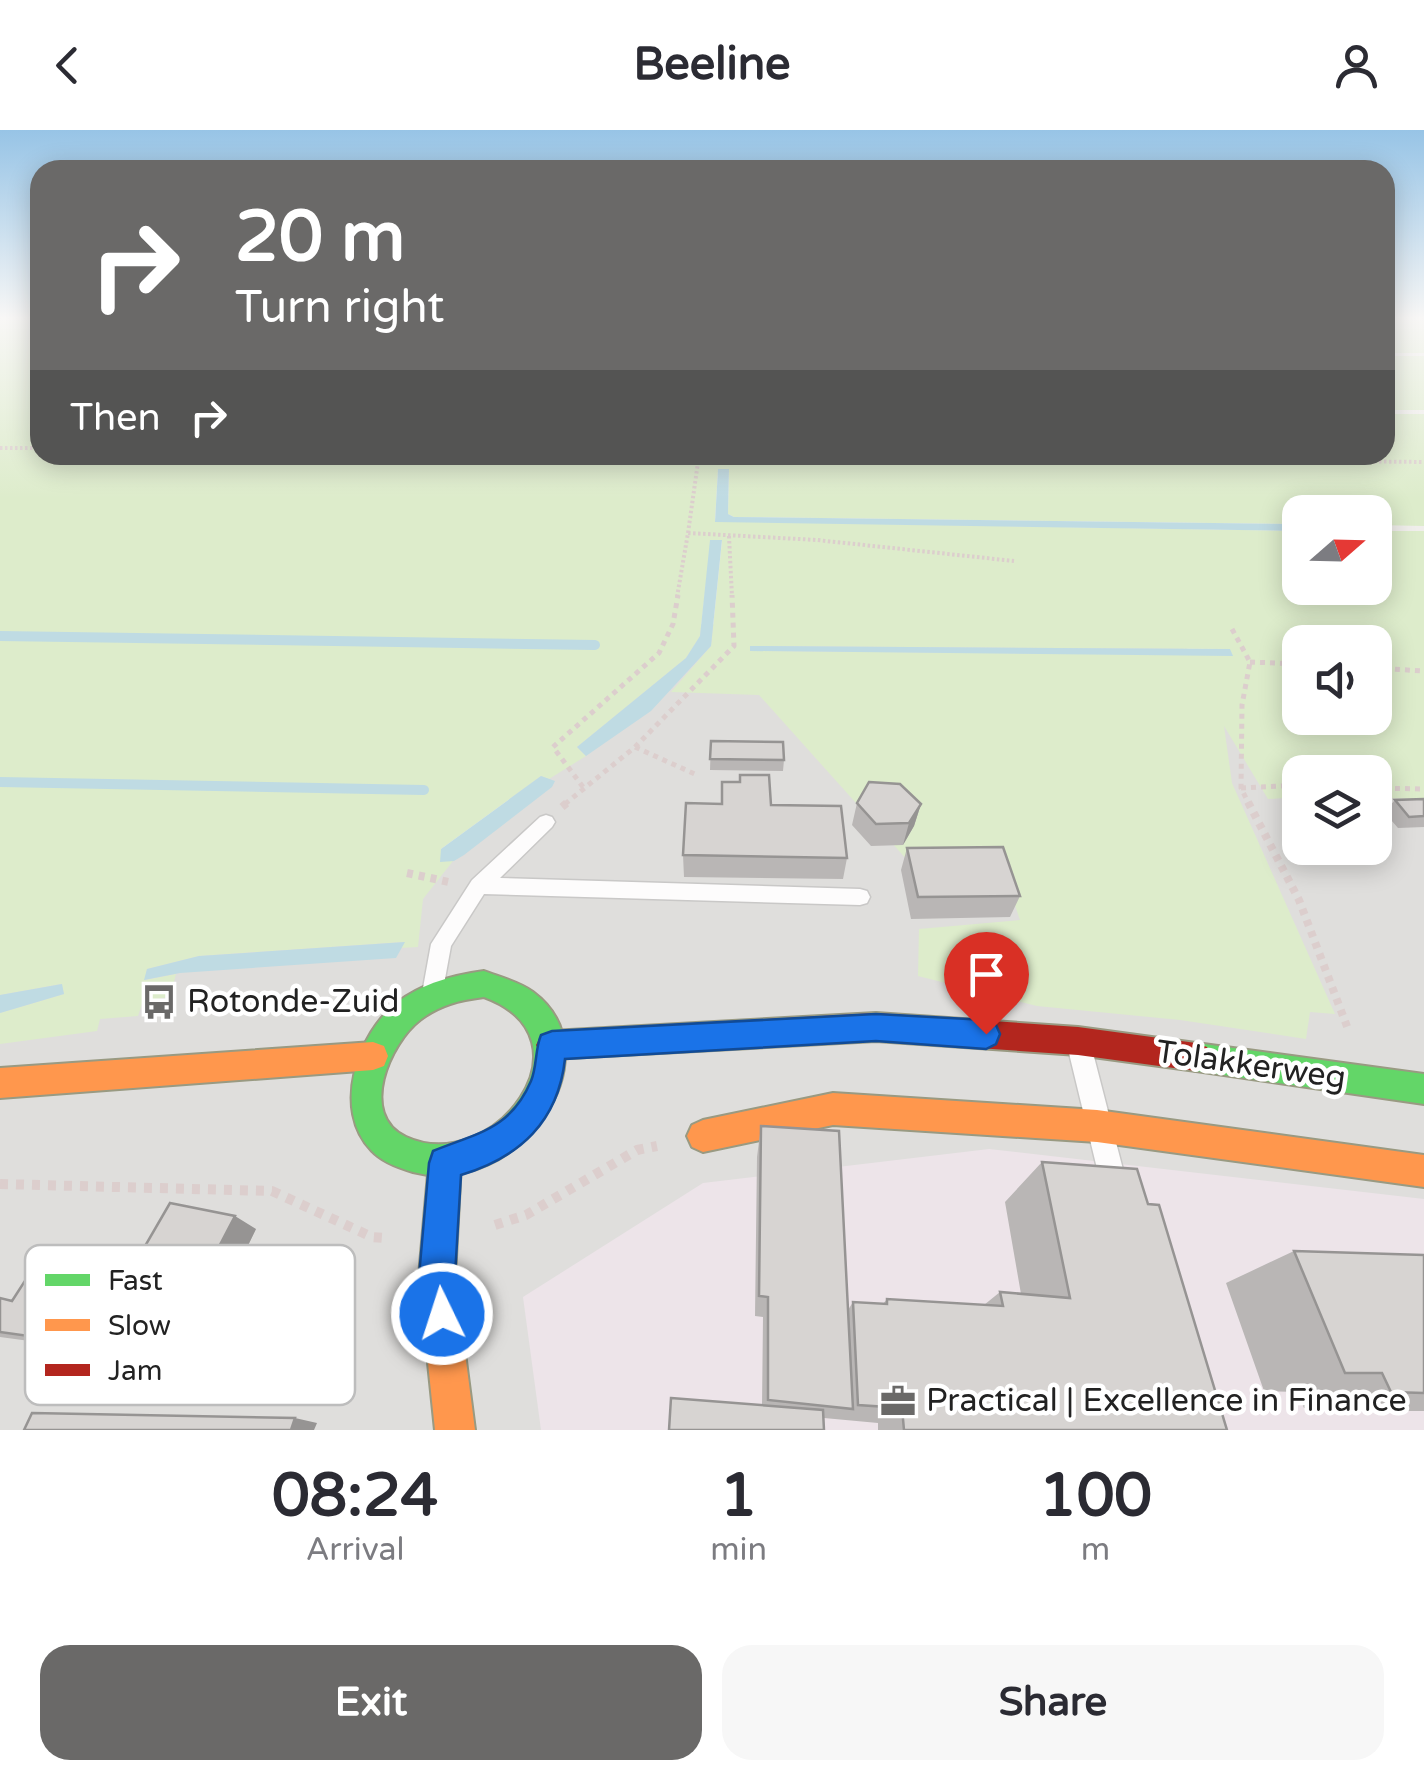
<!DOCTYPE html>
<style>
:root{--surface:#fff;--page:#f7f7f7;--text:#2b2b33;--muted:#7c7c81;--accent:#6a6968}
body{margin:0;font-family:"Varela Round",sans-serif;background:var(--page);color:var(--text);height:100vh;display:flex;flex-direction:column;font-size:38px;white-space:nowrap}
*{box-sizing:border-box;margin:0}
p{font-size:32px;color:var(--muted)}
.icon{flex:none;width:55px;height:55px;fill:none;stroke:currentColor;stroke-width:2;stroke-linecap:round;stroke-linejoin:round}
.map{position:relative;height:1300px;overflow:hidden}
.drawer{display:flex;flex-direction:column;background:var(--surface);flex:1}
.drawer>*{flex:none}
.banner{position:absolute;left:30px;top:30px;width:1365px;height:305px;border-radius:30px;box-shadow:0 5px 25px #0003;background:#6a6968;color:#fff;overflow:hidden}
.needle{width:65px;rotate:70deg}
.controls{position:absolute;left:1282px;top:365px;display:grid;gap:20px}
.controls a{display:grid;place-items:center;width:110px;height:110px;border-radius:20px;background:var(--surface);box-shadow:0 5px 25px #0003;font-size:50px}
.pin{position:absolute;display:grid;place-items:center;width:85px;height:85px;color:#fff;margin:-102px -42px;border-radius:50% 50% 50% 0;rotate:-45deg;box-shadow:0 0 10px #0007}
.pin .icon{rotate:45deg}
.me{position:absolute;width:110px;margin:-55px;rotate:356deg;stroke-linejoin:round;filter:drop-shadow(0 0 8px #0008)}
.turn{display:flex;align-items:center;gap:35px;height:210px;padding:0 40px;font-size:45px}
.turn .icon{width:130px;height:130px;stroke-width:2.5}
.turn b{display:block;font-size:70px;line-height:85px}
.then{display:flex;align-items:center;height:95px;padding:0 40px;background:#0003;gap:20px;font-size:38px}
.eta{display:flex;justify-content:space-evenly;align-items:center;height:170px;text-align:center}
.eta b{font-size:60px;font-weight:800;line-height:70px}
.primary-button{display:flex;gap:20px;margin-top:auto;padding:20px 40px}
.primary-button a{flex:1;height:115px;border-radius:30px;background:var(--accent);color:#fff;font-size:40px;font-weight:800;line-height:115px;text-align:center}
.primary-button a+a{background:var(--page);color:var(--text)}
header{display:flex;justify-content:space-between;align-items:center;height:130px;padding:0 40px;background:var(--surface);font-size:45px;font-weight:800}
.map>svg:first-child{display:block}
.residential{fill:#dfdedc}
.industrial{fill:#ede4e9}
.grass{fill:#ddeccb;fill-rule:evenodd}
.water{fill:#bfdbe3}
.lines{fill:none;stroke-linecap:round;stroke-linejoin:round}
.stream{stroke:#bfdbe3;stroke-width:10}
.lane-casing{stroke:#c9c8c7;stroke-width:3}
.fast-casing{stroke:#999a82;stroke-width:4}
.slow-casing{stroke:#999a82;stroke-width:4}
.jam-casing{stroke:#999a82;stroke-width:4}
.path-far3{stroke:#dccecd;stroke-width:4;stroke-dasharray:2.5 2.5;stroke-linecap:butt}
.path-far2{stroke:#dccecd;stroke-width:5;stroke-dasharray:5 5;stroke-linecap:butt}
.path-far1{stroke:#dccecd;stroke-width:8;stroke-dasharray:6 6;stroke-linecap:butt}
.path{stroke:#dccecd;stroke-width:10;stroke-dasharray:8 8;stroke-linecap:butt}
.lane{fill:#fdfcfc;fill-rule:evenodd}
.fast{fill:#63d668;fill-rule:evenodd}
.slow{fill:#ff974d;fill-rule:evenodd}
.jam{fill:#b3261e;fill-rule:evenodd}
.wall{fill:#b9b6b5}
.shaded-wall{fill:#969493}
.building{fill:#d7d4d2;stroke:#969493;stroke-width:2.5}
.route{fill:#1a73e8;stroke:#114b97;stroke-width:2.5}
.labels{text-anchor:middle;dominant-baseline:central;stroke-width:9;stroke-linejoin:round;paint-order:stroke}
.near-poi-label{font-size:32px;fill:#222;stroke:#fff;text-anchor:start}
.near-street-label{font-size:32px;fill:#222;stroke:#fff}
.key{fill:#fff;stroke:#bdbdbd;stroke-width:2.5}
.key-label{font-size:28px;fill:#222}
</style>
<header><svg class="icon" aria-label="back" viewBox="0 0 24 24"><path d="M15 5l-7 7 7 7"/></svg>Beeline<svg class="icon" aria-label="person" viewBox="0 0 24 24"><circle cx="12" cy="8" r="4"/><path d="M4 21q1-7 8-7t8 7"/></svg></header>
<div class="map">
<svg width="1424" height="1300" viewBox="0 0 1424 1300">
<rect width="100%" height="100%" fill="#f0eeeb"/>
<path class="residential" d="M689 494 1177 506 1287 645 1300 646V718H1375V650L1424 653V1300H0V834L407 769Z"/>
<path class="industrial" d="M989 1019 1424 1069V1300H541L523 1167 703 1053Z"/>
<path class="grass" d="M0 187H40V325H1385V284H1424V396L1375 395V382H1300V394L734 387 728 384 729 340 718 339 715 391 1300 401V458H1375V401H1424V669L1375 668V642H1300V667L1268 669 1224 596 1232 653 1335 884 1310 882 1306 909 1180 890 1037 876 918 846 919 799 1020 790 1001 735 909 732 759 565 671 562 711 516 722 411 711 410 700 506 686 528 577 617 586 626 549 649 541 646 441 719 453 731 423 769 418 817 400 818 403 812 199 826 147 839 145 850 176 844 170 867 143 871 138 886 100 889 97 901 0 914V883L64 864 61 854 0 865ZM1300 512H1375V588H1300ZM751 516 1229 519 1232 525 751 521Z
M1385 187H1424V223H1385Z
M1385 226H1424V280H1385Z"/>
<path class="water" d="M718 339H729L728 384 734 387 1300 394V401L715 392Z
M710 410H722L711 516 651 581 586 626 577 617 686 528 700 506Z
M750 516 1230 519 1233 526 750 521Z
M541 646 555 651 552 657 464 725 454 731 440 732 441 719Z
M405 812 396 828 180 843 144 850 147 839 199 826Z
M62 854 64 864 0 883V865Z"/>
<g class="lines">
<path class="stream" d="M0 506 595 515
M0 652 424 660"/>
<defs>
<path id="lane" d="M546 685 552 687 555 692 552 697 500 748 860 759 867 761 870 767 867 773 860 775 484 764 451 816 442 865 434 868 426 865 423 858 431 814 472 750 540 687Z
M1080 908 1088 911 1092 919 1128 1059 1124 1068 1115 1072 1106 1068 1102 1059 1068 919 1072 911Z"/>
<path id="fast" d="M484 841C500 847 520 852 533 862 618 925 518 1070 413 1042 399 1038 382 1032 372 1021 331 980 358 902 398 872 423 853 454 845 484 841ZM484 867C598 909 493 1047 406 1007 358 985 390 913 420 890 439 875 460 870 484 867Z
M1196 913 1424 944V974L1196 941 1185 937 1181 927 1185 917Z"/>
<path id="slow" d="M373 912 384 916 388 926 384 936 373 940 0 968V938Z
M833 963 1097 980 1424 1025V1057L1097 1012 833 995 703 1022 692 1017 687 1006 692 995 703 990Z
M445 1017 457 1021 461 1033 455 1146 475 1300H435L419 1146 429 1033 433 1021Z"/>
<path id="jam" d="M876 883 1078 897 1196 913 1207 917 1211 927 1207 937 1196 941 1078 925 876 911 551 929 541 925 536 915 541 905 551 901Z"/>
</defs>
<use href="#lane" class="lane-casing"/>
<use href="#fast" class="fast-casing"/>
<use href="#slow" class="slow-casing"/>
<use href="#jam" class="jam-casing"/>
<path class="path-far3" d="M0 318H40
M754 325 1424 332
M688 403 699 325
M729 406 732 467
M677 467 688 403 817 410 1014 431"/>
<path class="path-far2" d="M1232 499 1250 532 1242 575 1241 658 1249 674
M1250 532 1300 534
M1375 538 1424 541
M635 617 697 645
M583 657 553 617 659 523 673 494 678 465
M1241 658 1300 655
M1375 658 1424 659
M565 674 635 617 734 516 732 465"/>
<path class="path-far1" d="M1248 672 1299 770 1348 899
M562 677 568 672
M407 743 449 752"/>
<path class="path" d="M0 1054 272 1061 372 1107 385 1108
M495 1095 526 1085 637 1020 657 1016"/>
<use href="#lane" class="lane"/>
<use href="#fast" class="fast"/>
<use href="#slow" class="slow"/>
<use href="#jam" class="jam"/>
</g>
<path class="wall" d="M711 611 784 630 783 641 710 640Z
M1424 669V697L1398 698 1384 682 1395 670Z
M857 673 921 674 914 696 903 715 871 716 852 695Z
M771 675 847 728 843 749 684 747 683 725Z
M907 718 1020 766 1010 787 911 789 901 740Z
M761 996 848 1180 853 1172 883 1174 887 1169 984 1175 1000 1162 1021 1164 1005 1072 1042 1032 1148 1074 1227 1300H878V1293L824 1288 762 1276 763 1187 755 1186 757 1027Z
M256 1099 214 1185 167 1175 158 1190 143 1186 114 1176 121 1162 89 1219 0 1207V1168L12 1171 100 1139 126 1149Z
M1294 1121 1424 1125V1281H1375L1373 1276 1348 1280 1304 1278 1297 1262 1264 1261 1226 1153Z"/>
<path class="shaded-wall" d="M921 674 914 696 903 715 909 693Z
M235 1086 256 1099 214 1185 189 1174Z
M100 1139 128 1150 89 1219 57 1210Z
M140 1164 167 1175 158 1190 130 1180Z
M295 1288 317 1293 314 1300H291Z"/>
<path class="building" d="M711 611 783 612 784 630 710 629Z
M740 645H769L771 675 841 676 847 728 683 725 686 673 722 674V652H740Z
M869 652 900 654 921 674 909 693 876 694 857 673Z
M1424 669V686L1409 687 1395 670Z
M1003 717 1020 766 918 767 907 718Z
M761 996 839 1001 853 1279 768 1270V1167L759 1166Z
M1042 1032 1137 1039 1148 1074 1159 1075 1227 1300H904L902 1278 858 1275 853 1172 887 1174V1169L1003 1176 1000 1162 1070 1168Z
M170 1073 235 1086 189 1174 140 1164 130 1180 114 1176 123 1161H119Z
M1294 1121 1424 1125V1263L1391 1262 1382 1243H1345Z
M41 1126 100 1139 57 1210 0 1202V1168L12 1171Z
M671 1268 823 1280 824 1300H669Z
M32 1283 295 1288 291 1300H24Z"/>
<linearGradient id="sky" x2="0" y2="1"><stop stop-color="#97c4e6"/><stop offset="0.51" stop-color="#f8f7f6"/><stop offset="1" stop-color="#f8f7f6" stop-opacity="0"/></linearGradient>
<rect width="1424" height="369" fill="url(#sky)"/>
<path class="route" d="M876 884 986 890 996 895 1000 904 996 914 986 919 876 911 565 929C558 992 520 1027 461 1045L455 1146 460 1184 455 1197 442 1203 428 1197 419 1146 429 1033 433 1021C477 1003 510 1000 531 951 537 937 535 919 541 905L552 901Z"/>
<defs>
<symbol id="bus-bare" viewBox="-9 -9 18 18"><path d="M-5-6H5V4H4V6H2V4H-2V6H-4V4H-5ZM-3.5-4V0h7V-4ZM-3.5 1.2v1.5H-2V1.2ZM2 1.2v1.5H3.5V1.2Z" fill="#6a6968" stroke="#fff" stroke-width="2.5" paint-order="stroke"/></symbol>
<symbol id="office-bare" viewBox="-9 -9 18 18"><path d="M-6-3h4V-5.5h4V-3h4V5H-6ZM-1-4.5V-3h2v-1.5ZM-6 0V1H6V0Z" fill="#6a6968" stroke="#fff" stroke-width="2.5" paint-order="stroke"/></symbol>
</defs>
<g fill-rule="evenodd">
<use href="#bus-bare" x="134" y="847" width="50" height="50"/>
<use href="#office-bare" x="873" y="1246" width="50" height="50"/>
</g>
<g class="labels">
<g class="near-poi-label">
<text x="187" y="872">Rotonde-Zuid</text>
<text x="926" y="1271">Practical | Excellence in Finance</text>
</g>
<g class="near-street-label">
<text transform="translate(1251 935) rotate(8)">Tolakkerweg</text>
</g>
</g>
<rect x="25" y="1115" width="330" height="160" rx="15" class="key"/>
<rect x="45" y="1144" width="45" height="12" fill="#63d668"/>
<rect x="45" y="1189" width="45" height="12" fill="#ff974d"/>
<rect x="45" y="1234" width="45" height="12" fill="#b3261e"/>
<g class="key-label">
<text x="108" y="1160">Fast</text>
<text x="108" y="1205">Slow</text>
<text x="108" y="1250">Jam</text>
</g>
</svg>
<div class="controls">
<a><svg class="needle" viewBox="-14 -14 28 28"><path d="M0-13l5 13h-10z" fill="#e53935"/><path d="M0 13l5-13h-10z" fill="#7c7c81"/></svg></a>
<a><svg class="icon" aria-label="sound" viewBox="0 0 24 24"><path d="M4 9h4l5-4v14l-5-4H4zM17 9q2 3 0 6"/></svg></a>
<a><svg class="icon" aria-label="layers" viewBox="0 0 24 24"><path d="M12 4l9 5-9 5-9-5zM3 14l9 5 9-5"/></svg></a>
</div>
<div class="pin" style="left:986px;top:904px;background:#d93025"><svg class="icon" aria-label="arrive" viewBox="0 0 24 24"><path d="M6 21V4h12l-3 4 3 4H6"/></svg></div>
<svg class="me" style="left:442px;top:1184px" viewBox="-20 -20 40 40"><circle r="17" fill="#1a73e8" stroke="#fff" stroke-width="3"/><path d="M0-11L8 9 0 5-8 9z" fill="#fff"/></svg>
<div class="banner">
<div class="turn"><svg class="icon" aria-label="right" viewBox="0 0 24 24"><path d="M7 20v-9h11M14 6l5 5-5 5"/></svg><div><b>20 m</b>Turn right</div></div>
<div class="then">Then<svg class="icon" aria-label="right" viewBox="0 0 24 24"><path d="M7 20v-9h11M14 6l5 5-5 5"/></svg></div>
</div>
</div>
<section class="drawer">
<div class="eta">
<div><b>08:24</b><p>Arrival</p></div>
<div><b>1</b><p>min</p></div>
<div><b>100</b><p>m</p></div>
</div>
<div class="primary-button"><a>Exit</a><a>Share</a></div>
</section>
